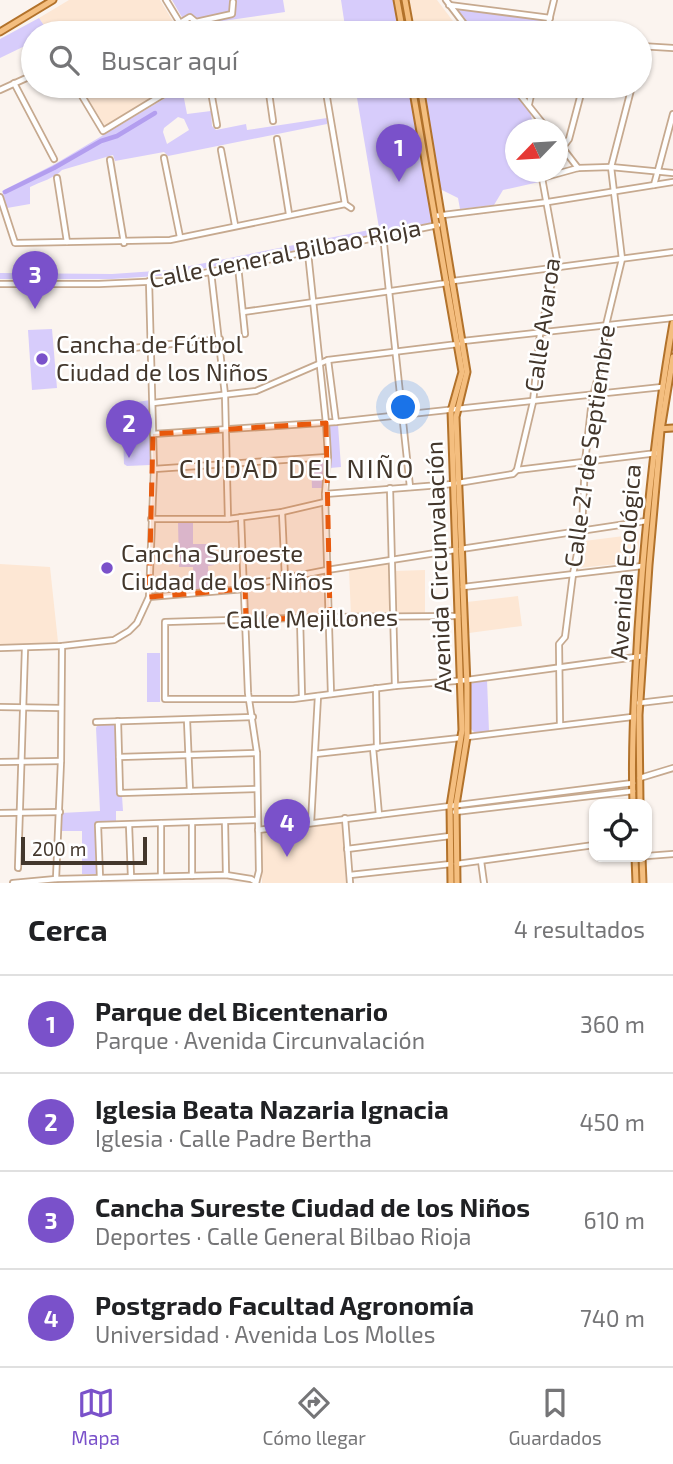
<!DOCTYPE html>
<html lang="es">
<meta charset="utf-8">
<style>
:root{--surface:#fff;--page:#f2f2f2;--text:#202124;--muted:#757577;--line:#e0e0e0;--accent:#7a51ca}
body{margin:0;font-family:"Exo 2",sans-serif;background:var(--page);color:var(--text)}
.controls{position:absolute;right:21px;bottom:21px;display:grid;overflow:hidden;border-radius:14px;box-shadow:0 2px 5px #0004}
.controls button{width:63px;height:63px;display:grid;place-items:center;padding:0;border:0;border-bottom:2px solid var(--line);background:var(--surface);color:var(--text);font:35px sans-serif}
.compass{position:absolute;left:505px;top:119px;width:63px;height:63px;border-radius:50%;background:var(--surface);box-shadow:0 2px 5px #0004;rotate:245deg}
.scale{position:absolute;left:21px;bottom:18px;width:126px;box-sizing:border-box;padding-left:7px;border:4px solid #43372c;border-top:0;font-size:19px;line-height:24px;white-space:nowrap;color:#43372c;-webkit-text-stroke:5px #fff;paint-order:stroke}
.you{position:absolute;left:404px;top:408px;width:24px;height:24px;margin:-18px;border:5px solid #fff;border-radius:50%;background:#1a73e8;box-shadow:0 0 0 10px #1a73e833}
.badge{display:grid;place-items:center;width:46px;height:46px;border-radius:50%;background:var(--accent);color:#fff;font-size:23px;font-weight:700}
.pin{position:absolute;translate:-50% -58px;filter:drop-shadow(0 2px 4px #0008)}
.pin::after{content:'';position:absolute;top:37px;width:24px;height:21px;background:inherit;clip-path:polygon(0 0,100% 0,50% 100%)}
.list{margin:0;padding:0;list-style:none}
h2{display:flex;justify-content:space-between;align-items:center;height:91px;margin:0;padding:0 28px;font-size:30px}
h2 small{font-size:23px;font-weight:400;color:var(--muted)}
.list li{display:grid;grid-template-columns:46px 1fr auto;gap:21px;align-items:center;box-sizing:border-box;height:98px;padding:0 28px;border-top:2px solid var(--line)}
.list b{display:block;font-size:26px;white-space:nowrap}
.list p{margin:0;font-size:23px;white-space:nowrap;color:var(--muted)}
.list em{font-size:23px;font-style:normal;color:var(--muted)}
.icon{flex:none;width:38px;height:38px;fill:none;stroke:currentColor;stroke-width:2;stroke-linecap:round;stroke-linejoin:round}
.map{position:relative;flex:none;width:673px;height:883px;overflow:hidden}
.search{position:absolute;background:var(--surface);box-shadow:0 2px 5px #0004;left:21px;right:21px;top:21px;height:77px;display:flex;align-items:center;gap:18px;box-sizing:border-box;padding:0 24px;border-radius:38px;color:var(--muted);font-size:26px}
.sheet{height:483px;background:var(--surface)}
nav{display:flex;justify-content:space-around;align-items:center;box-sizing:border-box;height:98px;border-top:2px solid var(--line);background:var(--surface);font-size:19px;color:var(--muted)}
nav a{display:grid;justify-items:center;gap:4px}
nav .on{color:var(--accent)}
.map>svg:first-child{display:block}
.built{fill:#fde7d4}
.green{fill:#d7ccfb;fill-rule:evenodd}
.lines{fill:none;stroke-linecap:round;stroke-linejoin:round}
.canal{stroke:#b39eef;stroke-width:4.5}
.minor-casing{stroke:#c6a98f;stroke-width:8}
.major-casing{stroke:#b2722b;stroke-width:9}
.minor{stroke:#fff;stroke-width:4.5}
.major{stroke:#f4be7f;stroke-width:5}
.marked{fill:#e8590c;fill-opacity:0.2;stroke:#e8590c;stroke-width:5;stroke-dasharray:14 9;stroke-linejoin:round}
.poi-dot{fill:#7a51ca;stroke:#fff;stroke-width:2.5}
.labels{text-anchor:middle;stroke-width:5;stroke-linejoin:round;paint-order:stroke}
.street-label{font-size:24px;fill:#43372c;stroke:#fff}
.poi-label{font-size:24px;fill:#43372c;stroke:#fff;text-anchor:start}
.neighbourhood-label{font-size:26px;letter-spacing:2px;fill:#43372c;stroke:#fff}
</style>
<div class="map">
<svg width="673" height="883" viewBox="0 0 673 883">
<rect width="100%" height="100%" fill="#fbf4ef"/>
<g class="built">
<path d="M69 0H160L180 33H49L39 18Z"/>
<path d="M409 0H437L462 33H415Z"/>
<path d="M80 86H172L105 126Z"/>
<path d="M640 534 637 562 578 568 584 541Z"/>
<path d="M386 563 389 565 392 614 351 615 349 570Z"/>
<path d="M0 564 50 567 58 642 0 645Z"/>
<path d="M425 570V613L396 615 394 571Z"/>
<path d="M518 596 522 626 469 633 467 602Z"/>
<path d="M340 822 342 824 346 883H262V833Z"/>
</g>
<g class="green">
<path d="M172 0H283L285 12 187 26Z"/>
<path d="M341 0H395L401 33H346Z"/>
<path d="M458 8 543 20 546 23 544 33H474L458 12Z"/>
<path d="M39 18 49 33H33V42L0 58V39Z"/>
<path d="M355 86H410L433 220 430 223 171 275 112 279H0V273L112 274 170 270 379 228Z"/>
<path d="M422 86H424L426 90 447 86H510L530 111 534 129 516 130V172H542L543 176 539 182 503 190 494 205 460 209 458 198 440 189Z"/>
<path d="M182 88 187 114 211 111 212 126 216 130 246 124 247 130 327 118V124L168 156 164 152 115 161 113 155 62 170C55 178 40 182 30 187V204L7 208 2 191 55 164ZM178 117 184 119 189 130 167 144 163 132 164 128Z"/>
<path d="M52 329 57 388 32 390 28 330Z"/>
<path d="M151 400 150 465 127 466 124 464 122 404Z"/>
<path d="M328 425H338L341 467 330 468 331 457Z"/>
<path d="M325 460 324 488H312L311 461Z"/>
<path d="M178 521H193V544H214V565L208 566 209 589 194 591 193 567H179Z"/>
<rect x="147" y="653" width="13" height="49"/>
<path d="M487 680 489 731 475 733 471 729 470 685 474 681Z"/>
<path d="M113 723 116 726 118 794 122 796 123 811H116V823L95 824 96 874H82V831H61V813L100 811 96 728 98 724Z"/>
</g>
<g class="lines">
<path class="canal" d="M5 192 54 168 101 141 117 136 155 113"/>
<defs>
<g id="minor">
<path d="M166 0 186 33"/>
<path d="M446 0 471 33"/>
<path d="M449 5 550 18"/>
<path d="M180 23 190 17 196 22 232 14 233 2"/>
<path d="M318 33 320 29"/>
<path d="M546 33 554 0"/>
<path d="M640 46 673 48"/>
<path d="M14 83 54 159"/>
<path d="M76 86 103 131 177 86"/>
<path d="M210 86 217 125"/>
<path d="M268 86 273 121"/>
<path d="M325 86 345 204 351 208"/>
<path d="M513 86 548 130"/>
<path d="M0 90 33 75"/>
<path d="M529 104 533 86"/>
<path d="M277 139 289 214"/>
<path d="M558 142 578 168"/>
<path d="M562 148 569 139 583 86"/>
<path d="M221 150 235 225"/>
<path d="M164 158 180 237"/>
<path d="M110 160 124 243"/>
<path d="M57 178 67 242"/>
<path d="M654 185 673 114"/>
<path d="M0 197 15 243 170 240 345 204"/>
<path d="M435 216 548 202 673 182"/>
<path d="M383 235 410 487"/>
<path d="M308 253 326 423 328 457 325 494 331 694"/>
<path d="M238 266 245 334"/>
<path d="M211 272 225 395 228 519"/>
<path d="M453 281 673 252"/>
<path d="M0 284H99L165 281 438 225"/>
<path d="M243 312 447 283"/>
<path d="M463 341 673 318"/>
<path d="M123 349 220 339"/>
<path d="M328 360 336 422"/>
<path d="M153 403 256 391 328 360 458 344"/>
<path d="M153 434 336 422 662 387"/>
<path d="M154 469 327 457"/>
<path d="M517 470 533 402 540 334 557 260 542 178 578 168 611 167 673 173"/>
<path d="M458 483 513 474 517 470 657 453"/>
<path d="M390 488 395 686"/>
<path d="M325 494 453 484"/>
<path d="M282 512 285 578"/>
<path d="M241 517 248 693 257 753 259 871 256 883"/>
<path d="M151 519H228L282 512 325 502"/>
<path d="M461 549 646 521"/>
<path d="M245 586 327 570 455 550"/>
<path d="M463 587 642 566"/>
<path d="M149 597 245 589"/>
<path d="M458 616 330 617 165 622V699H293L395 686 467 680 643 656"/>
<path d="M300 618 302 697"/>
<path d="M0 648 62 646 114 640 129 631 137 623 149 597 154 469 149 281"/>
<path d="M376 688 377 748"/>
<path d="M639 703 673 699"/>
<path d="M0 707 61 708"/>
<path d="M187 720 190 791"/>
<path d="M118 721 120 793 257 789"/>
<path d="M96 722 253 717"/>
<path d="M560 725 559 644 565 637 573 574 582 529 585 462 592 400 599 373 606 325 622 259 611 167 632 86"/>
<path d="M467 737 632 717"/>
<path d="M373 748 379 815"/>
<path d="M315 754 460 738"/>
<path d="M119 757 257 753"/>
<path d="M0 762 61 761"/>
<path d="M640 778 673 768"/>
<path d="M455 812 633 791"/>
<path d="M0 813 60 812"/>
<path d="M345 818 350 883"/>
<path d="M225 822 226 875"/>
<path d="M192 823V876"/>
<path d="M311 823 318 696"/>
<path d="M129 825 131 877"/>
<path d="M258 830 633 783"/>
<path d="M347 849 450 836"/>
<path d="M647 856 673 854"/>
<path d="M481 861 484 883"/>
<path d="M457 864 594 845"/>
<path d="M18 868 25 649"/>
<path d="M350 875 451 864"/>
<path d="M161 876V823"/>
<path d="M100 878 98 825 258 820"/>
<path d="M56 879 61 761 62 646"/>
<path d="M13 883 56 879 226 875 251 879 256 882"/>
</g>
<g id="major">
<path d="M397 0 403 33"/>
<path d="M405 0 411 33"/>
<path d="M0 32 53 0"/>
<path d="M412 86 462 372 451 411 462 730 450 806 451 883"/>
<path d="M420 86 467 372 456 417 467 685V737L456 805 457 883"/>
<path d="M658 429 673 428"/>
<path d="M633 804C631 745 635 688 638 629 645 526 655 425 673 323"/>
<path d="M640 804 639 715 649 565 661 430 673 357"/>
<path d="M635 857 636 883"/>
<path d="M642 857 643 883"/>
</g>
</defs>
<use href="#minor" class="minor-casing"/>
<use href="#major" class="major-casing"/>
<use href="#minor" class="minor"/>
<use href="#major" class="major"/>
</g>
<path class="marked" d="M326 423 330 617 246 620 245 589 149 597 153 434Z"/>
<g class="poi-dot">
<circle cx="42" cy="359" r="7"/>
<circle cx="107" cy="568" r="7"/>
</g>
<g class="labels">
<g class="street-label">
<text transform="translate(285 254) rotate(-11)" y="8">Calle General Bilbao Rioja</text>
<text transform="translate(543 325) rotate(-82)" y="8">Calle Avaroa</text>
<text transform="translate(590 446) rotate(-82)" y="8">Calle 21 de Septiembre</text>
<text transform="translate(626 562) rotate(-86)" y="8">Avenida Ecológica</text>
<text transform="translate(439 567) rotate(-92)" y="8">Avenida Circunvalación</text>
<text transform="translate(312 619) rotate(-1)" y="8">Calle Mejillones</text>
</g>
<g class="poi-label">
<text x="56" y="353">Cancha de Fútbol<tspan x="56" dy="28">Ciudad de los Niños</tspan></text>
<text x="121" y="562">Cancha Suroeste<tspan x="121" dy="28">Ciudad de los Niños</tspan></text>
</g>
<g class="neighbourhood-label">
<text x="297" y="478">CIUDAD DEL NIÑO</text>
</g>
</g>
</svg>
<div class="controls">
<button><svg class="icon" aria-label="locate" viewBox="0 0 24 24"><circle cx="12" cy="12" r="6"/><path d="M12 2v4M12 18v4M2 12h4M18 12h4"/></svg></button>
</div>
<svg class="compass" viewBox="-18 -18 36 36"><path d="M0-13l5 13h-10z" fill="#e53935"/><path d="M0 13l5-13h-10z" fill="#757577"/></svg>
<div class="scale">200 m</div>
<div class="you"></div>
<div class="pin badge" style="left:399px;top:182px">1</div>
<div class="pin badge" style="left:129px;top:458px">2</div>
<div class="pin badge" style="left:35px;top:309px">3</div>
<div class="pin badge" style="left:287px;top:857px">4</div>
<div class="search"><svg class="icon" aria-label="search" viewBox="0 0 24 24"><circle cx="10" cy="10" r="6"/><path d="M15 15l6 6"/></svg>Buscar aquí</div>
</div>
<section class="sheet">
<h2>Cerca<small>4 resultados</small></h2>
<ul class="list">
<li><span class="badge">1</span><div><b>Parque del Bicentenario</b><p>Parque · Avenida Circunvalación</p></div><em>360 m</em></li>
<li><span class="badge">2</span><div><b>Iglesia Beata Nazaria Ignacia</b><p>Iglesia · Calle Padre Bertha</p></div><em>450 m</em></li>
<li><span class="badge">3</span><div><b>Cancha Sureste Ciudad de los Niños</b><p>Deportes · Calle General Bilbao Rioja</p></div><em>610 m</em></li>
<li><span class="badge">4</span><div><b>Postgrado Facultad Agronomía</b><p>Universidad · Avenida Los Molles</p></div><em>740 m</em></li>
</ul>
</section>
<nav>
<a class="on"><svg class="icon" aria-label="map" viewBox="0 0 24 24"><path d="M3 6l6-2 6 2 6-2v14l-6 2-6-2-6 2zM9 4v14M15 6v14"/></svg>Mapa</a>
<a><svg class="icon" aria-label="directions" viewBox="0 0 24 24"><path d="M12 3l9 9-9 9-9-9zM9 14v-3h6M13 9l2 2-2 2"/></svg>Cómo llegar</a>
<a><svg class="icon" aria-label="saved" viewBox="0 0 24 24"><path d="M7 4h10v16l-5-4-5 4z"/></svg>Guardados</a>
</nav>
